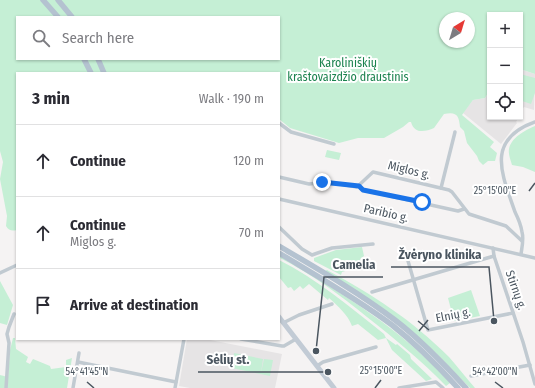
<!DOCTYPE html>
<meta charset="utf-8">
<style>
:root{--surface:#fff;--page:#f2f2f3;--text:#2b2b33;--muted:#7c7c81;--line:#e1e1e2}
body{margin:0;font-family:"Fira Sans Condensed",sans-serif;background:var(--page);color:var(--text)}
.controls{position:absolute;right:12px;top:12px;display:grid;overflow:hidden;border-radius:0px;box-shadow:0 1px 3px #0004}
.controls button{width:36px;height:36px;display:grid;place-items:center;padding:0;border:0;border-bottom:1px solid var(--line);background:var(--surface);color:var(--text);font:20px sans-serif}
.compass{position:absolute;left:439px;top:12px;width:36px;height:36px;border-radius:50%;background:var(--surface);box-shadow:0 1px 3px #0004;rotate:38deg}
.stop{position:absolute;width:12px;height:12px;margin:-9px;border:3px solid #1a73e8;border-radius:50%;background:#fff}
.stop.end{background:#1a73e8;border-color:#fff;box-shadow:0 1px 4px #0008}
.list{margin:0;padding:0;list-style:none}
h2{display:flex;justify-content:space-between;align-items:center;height:52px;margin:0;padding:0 16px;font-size:17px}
h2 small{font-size:13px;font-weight:400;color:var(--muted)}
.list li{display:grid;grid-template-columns:26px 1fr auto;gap:12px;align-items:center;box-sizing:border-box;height:72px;padding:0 16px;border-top:1px solid var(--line)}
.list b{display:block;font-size:15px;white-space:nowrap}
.list p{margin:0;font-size:13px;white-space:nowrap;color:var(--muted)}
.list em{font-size:13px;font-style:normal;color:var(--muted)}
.icon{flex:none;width:22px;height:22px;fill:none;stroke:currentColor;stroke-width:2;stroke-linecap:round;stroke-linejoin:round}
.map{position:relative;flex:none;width:535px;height:388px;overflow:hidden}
.search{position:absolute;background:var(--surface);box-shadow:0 1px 3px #0004;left:16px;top:16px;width:264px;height:44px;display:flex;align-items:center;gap:10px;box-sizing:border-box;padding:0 14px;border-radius:0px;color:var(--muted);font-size:15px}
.panel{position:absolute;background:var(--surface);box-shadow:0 1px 3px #0004;left:16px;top:72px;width:264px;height:268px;border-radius:0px}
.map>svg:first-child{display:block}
.education{fill:#e6e4e5}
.green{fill:#c5efd5;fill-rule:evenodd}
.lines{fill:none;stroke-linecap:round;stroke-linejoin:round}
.street{stroke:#c1cad1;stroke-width:3.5}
.secondary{stroke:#c2cbd5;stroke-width:5}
.primary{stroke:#b4c2d0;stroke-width:5.5}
.route{stroke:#1a73e8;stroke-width:5}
.ticks{fill:none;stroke:#4b5660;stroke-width:1.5}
.labels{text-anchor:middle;stroke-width:4;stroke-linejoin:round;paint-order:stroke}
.park-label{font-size:12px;fill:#1b824e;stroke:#fff}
.street-label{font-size:12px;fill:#4b5660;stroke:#fff}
.ticks-label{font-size:10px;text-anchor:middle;fill:#4b5660;stroke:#fff;stroke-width:4;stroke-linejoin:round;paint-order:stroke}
.leader{fill:none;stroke:#4b5660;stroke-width:1.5}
.callout-dot{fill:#4b5660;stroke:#fff;stroke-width:1.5}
.callout-label{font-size:13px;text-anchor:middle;font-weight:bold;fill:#4b5660;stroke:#fff;stroke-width:4;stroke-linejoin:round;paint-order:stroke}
</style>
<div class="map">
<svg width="535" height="388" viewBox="0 0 535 388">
<rect width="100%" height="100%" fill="#f5f3f3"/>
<g class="education">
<path d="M520 69 535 74 534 110 524 107 520 112Z"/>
<path d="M490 90V117H519L516 122 517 123 501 144 463 113 473 100 485 98Z"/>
<path d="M187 339H205L282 354 275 388H190L179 386Z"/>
</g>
<g class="green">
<path d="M0 0H535V74L520 69V15H490V90L485 98 473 100 462 115 494 142 490 147 497 153 495 161H488L483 165 479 161 477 156 467 143 464 131 460 127C459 116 457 111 444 114L434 128C425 132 414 134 411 122H409L403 127 384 138H358L339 143 290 128 279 119V73H17V230C12 231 9 231 6 226L7 216 0 179 3 162 0 151ZM17 17H279V59H17ZM445 18H469V42H445Z"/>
<path d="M520 74 535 78V93L531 104 522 101 520 103Z"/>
<path d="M535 126V172L523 167 512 165C511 161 508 154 509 149 511 138 525 130 535 126Z"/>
<path d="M327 150 341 153 339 160 325 157Z"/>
<path d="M362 247 364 256 360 259 362 266 342 272 341 275 314 261V258L336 250Z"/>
<path d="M280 256C341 293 402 329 450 383L446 386C422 361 395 339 367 317 340 295 312 274 280 258Z"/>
<path d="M279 260C317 279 350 307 384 334L386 338 396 345 397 344 410 355 411 359 432 379 426 381 392 350 386 338 378 340 358 324 352 326C348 315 338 306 329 298L328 300 309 284 303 289 300 286 294 291 291 287 288 288 279 277Z"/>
<path d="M327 270C373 295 411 319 449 357 458 367 466 378 475 388H470L436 353 325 271Z"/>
<path d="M0 281 13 305 7 325 0 323Z"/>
<path d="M471 290 480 316 454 321 448 298Z"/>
<path d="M13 338H15L16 349 28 357 26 362 30 364 33 359 50 366 51 369 66 367V360L72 358 67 388H0V375L8 377 10 350Z"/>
<path d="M234 353 263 359 261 373 264 359 273 360 270 376 232 368Z"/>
</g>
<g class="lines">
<g class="street">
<path d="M279 123 291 132 334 144"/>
<path d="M279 177 309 184 328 182 357 187 373 172 449 190 452 192 469 214 506 226 522 241"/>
<path d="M359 186 363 190 458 211 464 209"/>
<path d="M441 188 455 132"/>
<path d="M279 199 535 258"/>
<path d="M279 227 302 249 312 255 332 248 373 244"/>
<path d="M493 248 494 256 523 342 535 384"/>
<path d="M406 254 428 330 513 313"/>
<path d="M521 254C522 247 524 239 522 232 521 225 518 218 515 212 502 174 485 140 535 122"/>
<path d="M0 273 17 265"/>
<path d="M372 292 494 256"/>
<path d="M283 323 299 315 332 304"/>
<path d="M241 339 282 346H284L296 339"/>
<path d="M78 362 176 382"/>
<path d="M317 366 323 362 376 347"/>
<path d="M471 376 530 365"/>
<path d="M6 388 9 343 7 334 9 327 14 314"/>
<path d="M73 388 79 353"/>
<path d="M175 388 184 339"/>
<path d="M399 388 436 382 443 388"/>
</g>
<path class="secondary" d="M279 317 334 388"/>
<g class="primary">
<path d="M43 0 58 17"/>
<path d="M58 0 72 17"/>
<path d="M84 59 91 73"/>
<path d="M98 59 104 73"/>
<path d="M279 246C318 269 358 292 395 320 421 340 444 364 466 388"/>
<path d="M279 253C317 276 356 298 392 325 416 344 438 366 458 388"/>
</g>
</g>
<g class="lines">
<path class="route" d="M322 182 359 186 363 190 422 202"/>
</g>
<path class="ticks" d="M529 191 535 183M418 321 429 330M419 331 428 320M87 382 94 388M495 382 503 388M375 388 381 380"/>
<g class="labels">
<g class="park-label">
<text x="348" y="67">Karoliniškių<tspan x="348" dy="14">kraštovaizdžio draustinis</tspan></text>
</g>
<g class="street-label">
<text transform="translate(409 170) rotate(14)" y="4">Miglos g.</text>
<text transform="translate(386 213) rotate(13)" y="4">Paribio g.</text>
<text transform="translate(516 290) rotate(71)" y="4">Stirnų g.</text>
<text transform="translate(453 315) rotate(-11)" y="4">Elnių g.</text>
</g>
</g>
<g class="ticks-label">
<text x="495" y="194">25°15'00"E</text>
<text x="381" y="374">25°15'00"E</text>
<text x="87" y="375">54°41'45"N</text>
<text x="495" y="375">54°42'00"N</text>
</g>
<path class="leader" d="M494 321L489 267H391M316 351L324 277H383M328 372L257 372H198"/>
<g class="callout-dot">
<circle cx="494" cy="321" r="4"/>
<circle cx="316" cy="351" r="4"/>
<circle cx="328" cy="372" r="4"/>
</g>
<g class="callout-label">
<text x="440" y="259">Žvėryno klinika</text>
<text x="354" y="269">Camelia</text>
<text x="228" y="364">Sėlių st.</text>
</g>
</svg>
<div class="controls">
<button>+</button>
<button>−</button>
<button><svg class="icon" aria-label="locate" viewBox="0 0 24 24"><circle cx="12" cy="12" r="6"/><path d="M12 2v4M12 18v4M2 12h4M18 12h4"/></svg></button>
</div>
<svg class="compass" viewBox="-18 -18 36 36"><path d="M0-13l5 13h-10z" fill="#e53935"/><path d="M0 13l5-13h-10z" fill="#7c7c81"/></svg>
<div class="stop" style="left:422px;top:202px"></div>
<div class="stop end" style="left:322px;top:182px"></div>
<div class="search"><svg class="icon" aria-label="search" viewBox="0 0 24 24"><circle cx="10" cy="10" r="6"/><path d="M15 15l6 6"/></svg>Search here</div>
<section class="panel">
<h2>3 min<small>Walk · 190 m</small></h2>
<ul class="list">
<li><svg class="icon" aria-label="ahead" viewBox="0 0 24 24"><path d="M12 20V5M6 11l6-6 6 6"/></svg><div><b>Continue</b></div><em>120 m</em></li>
<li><svg class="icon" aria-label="ahead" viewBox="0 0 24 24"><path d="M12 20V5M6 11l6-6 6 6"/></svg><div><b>Continue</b><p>Miglos g.</p></div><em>70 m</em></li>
<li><svg class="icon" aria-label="arrive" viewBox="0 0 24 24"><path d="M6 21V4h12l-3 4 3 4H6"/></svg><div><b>Arrive at destination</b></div></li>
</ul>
</section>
</div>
